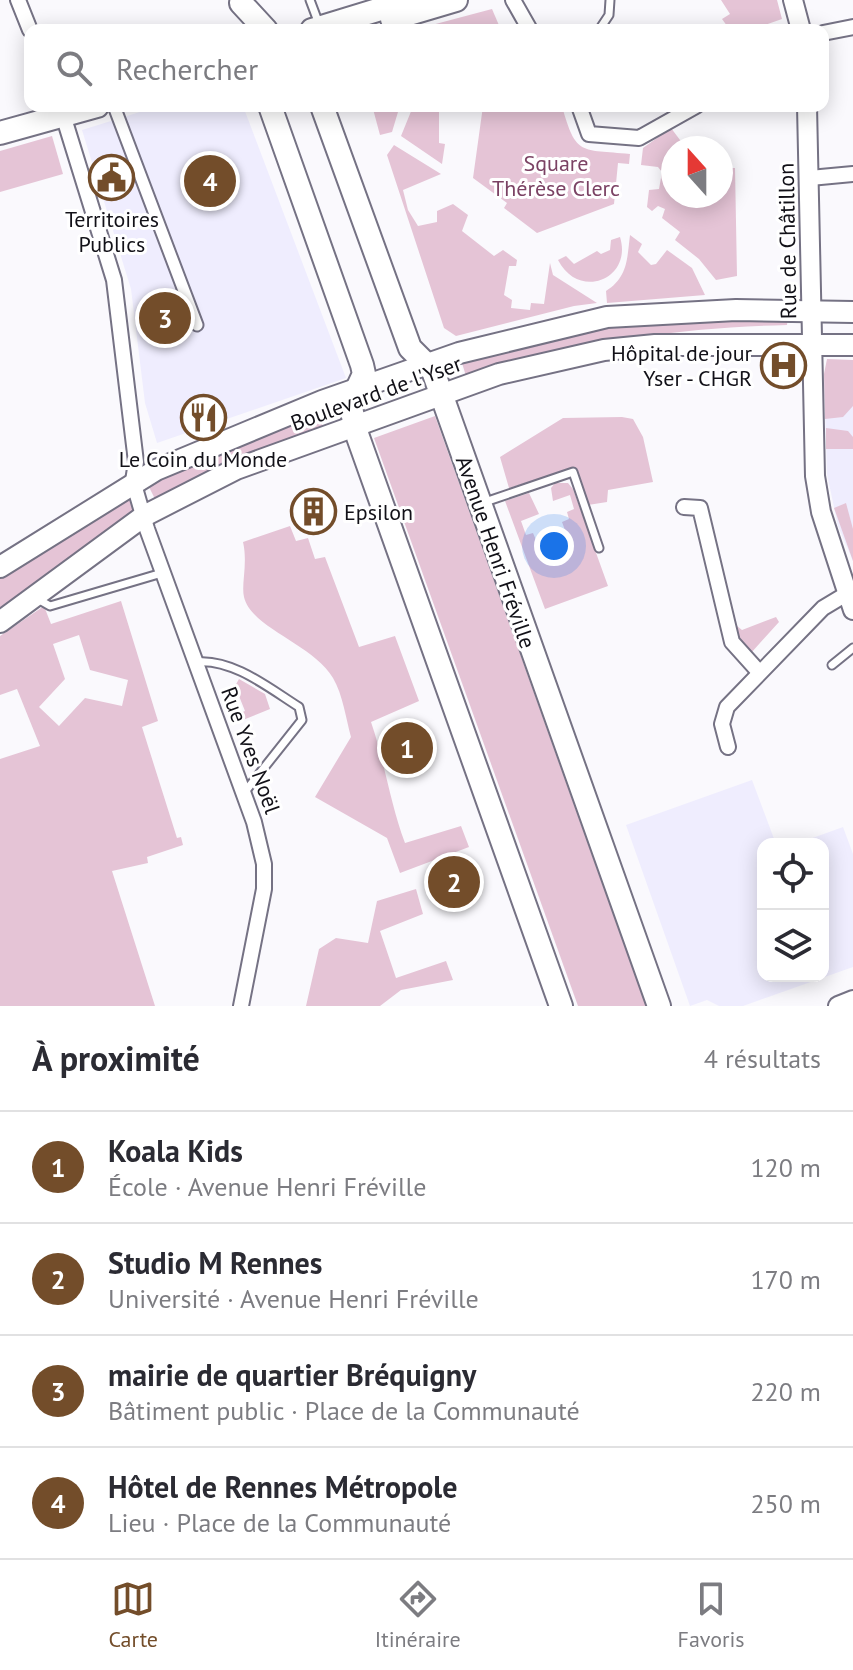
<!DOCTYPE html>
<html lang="fr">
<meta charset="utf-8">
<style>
:root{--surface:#fff;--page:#f2f2f3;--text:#2b2b33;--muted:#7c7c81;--line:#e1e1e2;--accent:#734d2a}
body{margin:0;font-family:"PT Sans",sans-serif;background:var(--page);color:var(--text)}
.controls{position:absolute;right:24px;bottom:24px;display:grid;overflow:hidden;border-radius:16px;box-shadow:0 4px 20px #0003}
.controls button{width:72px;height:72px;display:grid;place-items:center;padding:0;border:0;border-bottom:2px solid var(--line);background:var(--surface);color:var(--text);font:40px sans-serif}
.compass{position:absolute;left:661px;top:136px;width:72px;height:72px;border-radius:50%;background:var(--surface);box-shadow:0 4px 20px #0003;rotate:339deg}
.you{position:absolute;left:554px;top:546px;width:28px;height:28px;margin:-20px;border:6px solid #fff;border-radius:50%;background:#1a73e8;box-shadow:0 0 0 12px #1a73e833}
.badge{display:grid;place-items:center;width:52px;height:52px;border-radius:50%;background:var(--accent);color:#fff;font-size:26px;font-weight:700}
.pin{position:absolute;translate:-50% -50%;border:4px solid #fff;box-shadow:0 2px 8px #0006}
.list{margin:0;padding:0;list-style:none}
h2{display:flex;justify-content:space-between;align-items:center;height:104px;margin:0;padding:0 32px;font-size:34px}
h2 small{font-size:26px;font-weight:400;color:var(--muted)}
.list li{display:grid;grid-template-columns:52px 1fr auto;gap:24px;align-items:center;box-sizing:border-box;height:112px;padding:0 32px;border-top:2px solid var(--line)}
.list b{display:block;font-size:30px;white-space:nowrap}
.list p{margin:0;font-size:26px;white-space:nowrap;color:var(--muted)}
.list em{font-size:26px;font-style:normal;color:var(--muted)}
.icon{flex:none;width:44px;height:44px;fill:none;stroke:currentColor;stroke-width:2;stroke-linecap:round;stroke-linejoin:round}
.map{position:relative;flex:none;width:853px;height:1006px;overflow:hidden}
.search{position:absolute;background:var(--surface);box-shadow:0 4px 20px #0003;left:24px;right:24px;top:24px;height:88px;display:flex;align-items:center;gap:20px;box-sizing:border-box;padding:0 28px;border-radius:16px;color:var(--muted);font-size:30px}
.sheet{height:552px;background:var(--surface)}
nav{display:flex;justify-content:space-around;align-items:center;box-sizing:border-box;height:112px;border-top:2px solid var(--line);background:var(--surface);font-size:22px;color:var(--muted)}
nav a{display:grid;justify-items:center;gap:4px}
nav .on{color:var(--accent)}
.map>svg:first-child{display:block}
.built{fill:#efedfe}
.green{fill:#e5c4d6;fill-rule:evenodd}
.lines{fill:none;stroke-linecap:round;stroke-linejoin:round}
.service-casing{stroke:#757284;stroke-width:11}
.pedestrian-casing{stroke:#757284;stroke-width:15}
.minor-casing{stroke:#757284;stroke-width:18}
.tertiary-casing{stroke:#757284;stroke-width:22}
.secondary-casing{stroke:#757284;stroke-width:24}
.primary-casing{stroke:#757284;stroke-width:26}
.service{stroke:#fff;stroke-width:7}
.pedestrian{stroke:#fff;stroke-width:11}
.minor{stroke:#fff;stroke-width:14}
.tertiary{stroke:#fff;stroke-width:18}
.secondary{stroke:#fff;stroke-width:20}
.primary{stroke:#fff;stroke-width:22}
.labels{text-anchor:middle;stroke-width:6;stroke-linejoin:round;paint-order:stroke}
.park-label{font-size:22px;fill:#7b4264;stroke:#fff}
.poi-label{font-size:22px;fill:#121118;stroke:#fff}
.street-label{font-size:22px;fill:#121118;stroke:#fff}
</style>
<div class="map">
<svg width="853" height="1006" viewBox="0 0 853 1006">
<rect width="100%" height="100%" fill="#faf9fd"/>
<g class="built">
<path d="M159 106H243L346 378 157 443 145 403 131 289 82 130Z"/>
<path d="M824 374H853V561L838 526 827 474Z"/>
<path d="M752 780 776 844H763V976H823V844H796L843 827 853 854V967L743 1006H719L707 1000 690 1006 626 825Z"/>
</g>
<g class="green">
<path d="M721 0H777L782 19 751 30H730L722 19 730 14Z"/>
<path d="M492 9 501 30H413Z"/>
<path d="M420 106H450V109L439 112V143L445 144 442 164 401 136 412 109Z"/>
<path d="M483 106H562C576 157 581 149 630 154L629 164 618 163 614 204 537 233 504 208 507 203 473 178Z"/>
<path d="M373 109 398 112 392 132 380 135Z"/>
<path d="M671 128 686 148H673V196H721V168H735L737 276 716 280 699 259 675 240 680 232 662 218 665 209 658 206 652 211 647 207 649 190 659 189 662 172 658 167 641 165 643 148Z"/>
<path d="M52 136 63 174 0 192V151Z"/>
<path d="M394 145 441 174 403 190 408 210 418 226 437 222V211L453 204 468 215 462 231 494 256 503 250 517 260 516 266H509L504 295 512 300 511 308 530 310 531 303 544 304 550 263 553 275 597 303 574 306 456 336 444 328 387 155Z"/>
<path d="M630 235 642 244 638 252 651 265 656 264 667 250 692 268 705 295 607 303 606 291C628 277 627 259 630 235Z"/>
<path d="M620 237C633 279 579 301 558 260L566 256 574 264 597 251 601 254 610 250 611 240Z"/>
<path d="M788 316 787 325C674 328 574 343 466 376L461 360 591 328Z"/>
<path d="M827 359 853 360V406L843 417 825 419 824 374Z"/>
<path d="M316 408 325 432 157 503 147 483Z"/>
<path d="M435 416 646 1006H578L374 438Z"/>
<path d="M622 417 633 419 643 437 653 482 608 490 607 502 588 505 575 473 561 472 509 488 500 457 563 418Z"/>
<path d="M826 428 848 431 853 437V449H826Z"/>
<path d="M555 483H568L573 489 608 586 545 609 505 501 529 493 539 514 521 521 526 535 533 533 536 540 543 537 546 544 553 542 556 548 570 544 562 522 569 519 567 512 574 509 570 495 553 501 551 488Z"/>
<path d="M128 497 137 515 0 615V579Z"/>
<path d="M846 503 853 529V561L834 508Z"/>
<path d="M290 526 296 541 308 538 315 559 325 557 359 647 395 636 419 701 371 722C385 763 390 803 405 843L461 826 469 847 400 873 387 838 315 797 351 737C346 719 343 695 333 678 313 644 251 628 244 597 241 584 248 564 243 542Z"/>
<path d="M121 601 158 721 142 727 177 838 181 837 183 845 147 857 148 863 112 871 155 1006H0V759L40 746 17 689 0 695V636L44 606 51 624ZM79 635 90 670 128 680 122 706 85 698 59 726 39 707 65 679 53 644Z"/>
<path d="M776 617 779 622 751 653 736 634 737 626 742 630Z"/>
<path d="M239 679 265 694 270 709 238 722 235 715 245 711 235 686Z"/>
<path d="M416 889 423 914 380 931 396 978 446 961 453 980 401 990 380 1006H306L319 949 336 938 368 943 377 901Z"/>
</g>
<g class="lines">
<defs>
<g id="service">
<path d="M310 0 319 24"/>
<path d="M599 30 609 15 610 0"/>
<path d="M485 502 573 472 599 548"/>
<path d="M36 598 50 606 162 573"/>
<path d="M196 662C232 658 269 688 299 707L302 720 244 793"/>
<path d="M832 665 853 648"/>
</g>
<path id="pedestrian" d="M114 106 197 325"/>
<g id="minor">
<path d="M18 0 30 30"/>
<path d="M513 0 530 30"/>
<path d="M823 33 853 27"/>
<path d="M579 106 589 134 639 138 696 106"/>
<path d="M63 115 114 280 136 462 133 481 147 529 254 822 264 864V889L241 1006"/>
<path d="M810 178 853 174"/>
<path d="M684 507 700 508 732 642 759 672"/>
<path d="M728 747 722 724 727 707 823 608 848 593"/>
</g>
<g id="tertiary">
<path d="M793 0 801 30"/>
<path d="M807 106 815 476 821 512 853 610"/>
<path d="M838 1006 853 1000"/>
</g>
<g id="secondary">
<path d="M0 567 156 470 322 401 459 353 607 317 736 310 853 312"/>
<path d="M0 622 144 516 236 469 499 374 604 350 655 345H853"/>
</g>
<g id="primary">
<path d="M241 3 266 30"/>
<path d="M392 19 456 0"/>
<path d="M312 30 410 0"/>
<path d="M270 106 362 365 364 374 350 404 358 437 561 1006"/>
<path d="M322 106 410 348 433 371 659 1006"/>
<path d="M0 133 97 106"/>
</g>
</defs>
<use href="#service" class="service-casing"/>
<use href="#pedestrian" class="pedestrian-casing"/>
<use href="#minor" class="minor-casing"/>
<use href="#tertiary" class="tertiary-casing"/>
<use href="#secondary" class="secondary-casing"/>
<use href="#primary" class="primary-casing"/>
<use href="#service" class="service"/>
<use href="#pedestrian" class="pedestrian"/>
<use href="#minor" class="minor"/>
<use href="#tertiary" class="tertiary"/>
<use href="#secondary" class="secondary"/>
<use href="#primary" class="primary"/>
</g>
<defs>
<symbol id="civic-ring" viewBox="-11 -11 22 22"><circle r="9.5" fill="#fff" stroke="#734d2a" stroke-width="1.5"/><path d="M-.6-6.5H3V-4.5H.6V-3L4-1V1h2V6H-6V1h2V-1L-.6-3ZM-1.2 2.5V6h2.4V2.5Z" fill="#734d2a"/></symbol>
<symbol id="hospital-ring" viewBox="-11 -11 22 22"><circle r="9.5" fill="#fff" stroke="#734d2a" stroke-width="1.5"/><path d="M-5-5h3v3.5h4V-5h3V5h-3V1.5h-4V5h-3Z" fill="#734d2a"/></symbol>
<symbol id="restaurant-ring" viewBox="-11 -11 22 22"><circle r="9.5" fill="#fff" stroke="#734d2a" stroke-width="1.5"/><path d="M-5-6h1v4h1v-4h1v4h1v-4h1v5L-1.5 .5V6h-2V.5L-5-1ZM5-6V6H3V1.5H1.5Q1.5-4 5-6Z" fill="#734d2a"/></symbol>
<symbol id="building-ring" viewBox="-11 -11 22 22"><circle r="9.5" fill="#fff" stroke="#734d2a" stroke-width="1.5"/><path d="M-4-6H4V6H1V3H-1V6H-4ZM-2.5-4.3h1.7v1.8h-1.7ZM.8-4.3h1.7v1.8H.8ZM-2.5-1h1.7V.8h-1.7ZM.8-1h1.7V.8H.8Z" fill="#734d2a"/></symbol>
</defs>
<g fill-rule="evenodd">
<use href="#civic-ring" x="86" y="152" width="51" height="51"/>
<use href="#hospital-ring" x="758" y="340" width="51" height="51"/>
<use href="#restaurant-ring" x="178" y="392" width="51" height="51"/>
<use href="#building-ring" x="288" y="486" width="51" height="51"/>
</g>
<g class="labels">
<g class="park-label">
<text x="556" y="171">Square<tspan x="556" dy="25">Thérèse Clerc</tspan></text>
</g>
<g class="poi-label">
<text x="112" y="227">Territoires<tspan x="112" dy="25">Publics</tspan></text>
<text x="752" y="361" text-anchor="end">Hôpital de jour<tspan x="752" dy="25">Yser - CHGR</tspan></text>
<text x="203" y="467">Le Coin du Monde</text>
<text x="344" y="520" text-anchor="start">Epsilon</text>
</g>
<g class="street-label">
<text transform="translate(787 241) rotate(-91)" y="8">Rue de Châtillon</text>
<text transform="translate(376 393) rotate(-20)" y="8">Boulevard de l'Yser</text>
<text transform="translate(496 552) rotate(71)" y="8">Avenue Henri Fréville</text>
<text transform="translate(251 750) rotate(70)" y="8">Rue Yves Noël</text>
</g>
</g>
</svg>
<div class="controls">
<button><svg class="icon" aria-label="locate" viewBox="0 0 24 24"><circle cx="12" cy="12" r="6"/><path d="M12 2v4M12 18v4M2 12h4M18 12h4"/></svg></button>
<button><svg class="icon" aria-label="layers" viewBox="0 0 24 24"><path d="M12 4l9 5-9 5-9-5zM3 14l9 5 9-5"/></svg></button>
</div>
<svg class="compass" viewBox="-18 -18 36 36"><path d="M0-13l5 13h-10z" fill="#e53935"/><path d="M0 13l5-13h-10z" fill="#7c7c81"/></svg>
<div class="you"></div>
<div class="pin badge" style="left:407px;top:748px">1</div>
<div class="pin badge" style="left:454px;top:882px">2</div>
<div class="pin badge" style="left:165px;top:318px">3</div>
<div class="pin badge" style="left:210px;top:181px">4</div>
<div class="search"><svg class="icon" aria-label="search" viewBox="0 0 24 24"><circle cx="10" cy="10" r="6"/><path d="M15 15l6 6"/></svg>Rechercher</div>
</div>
<section class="sheet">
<h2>À proximité<small>4 résultats</small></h2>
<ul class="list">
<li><span class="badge">1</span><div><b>Koala Kids</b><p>École · Avenue Henri Fréville</p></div><em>120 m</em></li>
<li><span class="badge">2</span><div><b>Studio M Rennes</b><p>Université · Avenue Henri Fréville</p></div><em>170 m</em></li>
<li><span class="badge">3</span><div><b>mairie de quartier Bréquigny</b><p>Bâtiment public · Place de la Communauté</p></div><em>220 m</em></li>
<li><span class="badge">4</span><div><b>Hôtel de Rennes Métropole</b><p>Lieu · Place de la Communauté</p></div><em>250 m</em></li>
</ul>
</section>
<nav>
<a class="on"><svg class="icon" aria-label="map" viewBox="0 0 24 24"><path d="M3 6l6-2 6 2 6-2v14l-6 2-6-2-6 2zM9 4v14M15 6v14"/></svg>Carte</a>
<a><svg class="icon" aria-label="directions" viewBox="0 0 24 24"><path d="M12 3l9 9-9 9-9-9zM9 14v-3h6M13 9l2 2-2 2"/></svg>Itinéraire</a>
<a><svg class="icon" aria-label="saved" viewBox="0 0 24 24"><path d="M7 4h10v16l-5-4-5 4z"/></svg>Favoris</a>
</nav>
